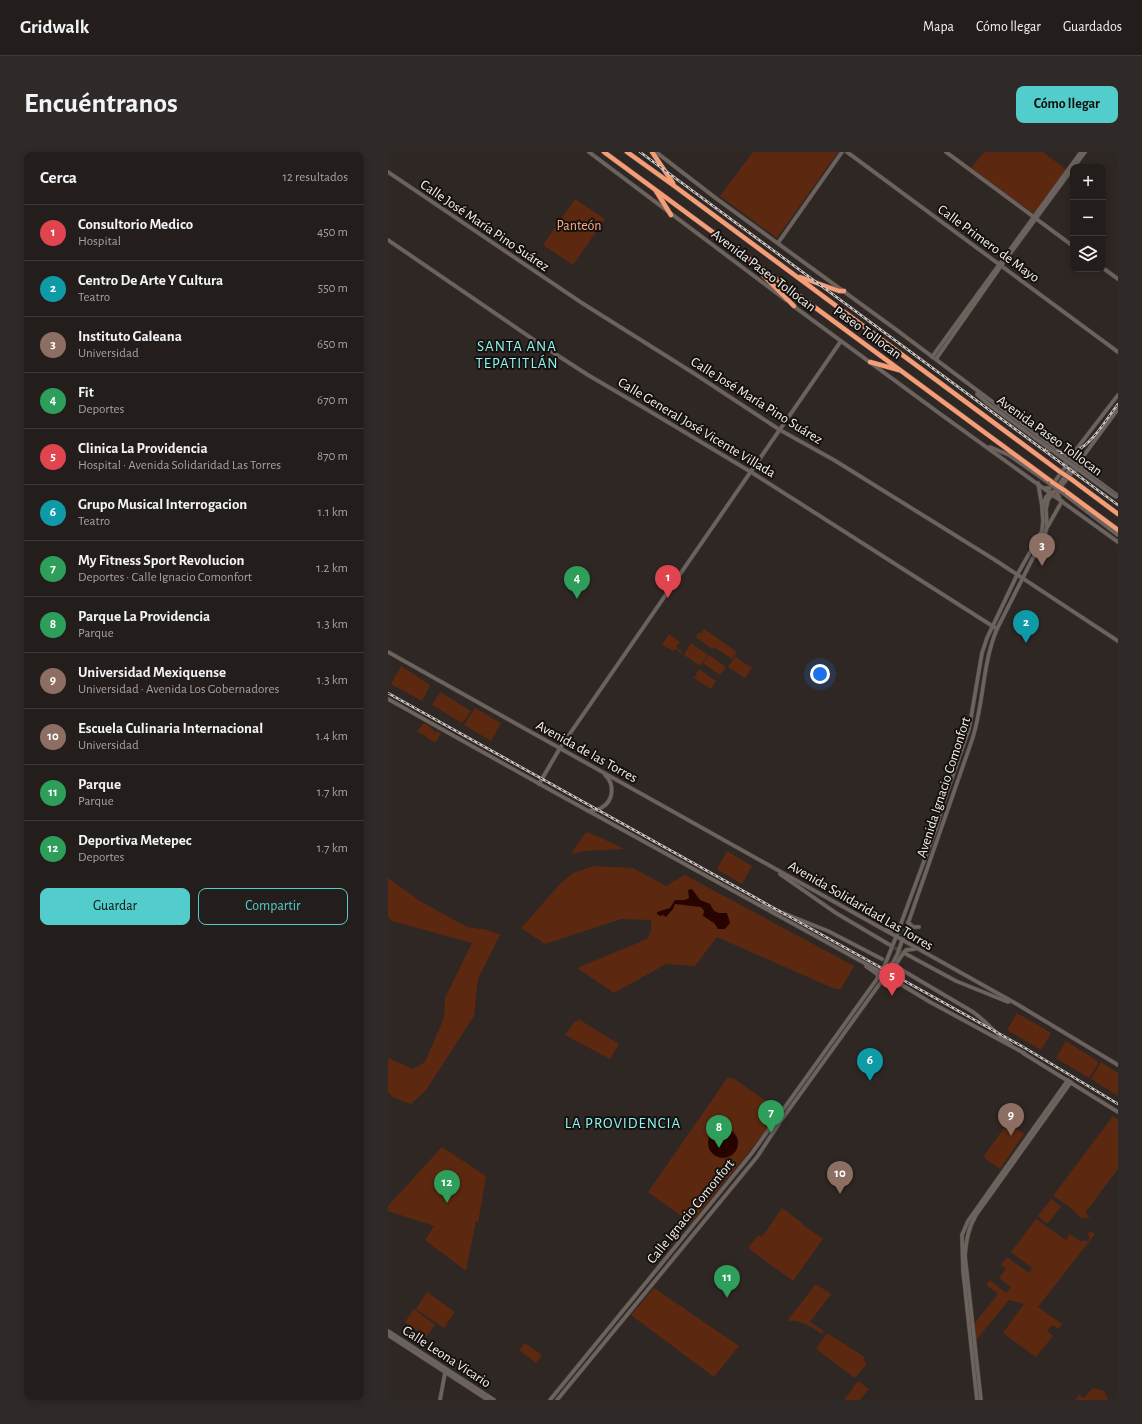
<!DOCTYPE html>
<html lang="es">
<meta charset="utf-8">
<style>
:root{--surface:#231d1b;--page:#2f2a28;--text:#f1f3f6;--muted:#a3a2a3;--line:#403b3a;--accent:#53cdcb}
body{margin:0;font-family:"Alegreya Sans",sans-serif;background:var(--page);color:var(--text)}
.controls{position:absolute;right:12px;top:12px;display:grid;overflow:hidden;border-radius:8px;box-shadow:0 2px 10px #0003}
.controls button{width:36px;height:36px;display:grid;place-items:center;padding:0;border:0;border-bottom:1px solid var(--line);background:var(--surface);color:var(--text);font:20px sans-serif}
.you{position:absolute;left:432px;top:522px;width:14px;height:14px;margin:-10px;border:3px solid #fff;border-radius:50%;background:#1a73e8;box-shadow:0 0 0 6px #1a73e833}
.badge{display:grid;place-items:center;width:26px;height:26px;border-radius:50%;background:var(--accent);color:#fff;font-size:13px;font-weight:700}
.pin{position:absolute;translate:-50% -33px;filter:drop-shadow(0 1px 2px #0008)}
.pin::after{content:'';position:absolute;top:21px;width:14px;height:12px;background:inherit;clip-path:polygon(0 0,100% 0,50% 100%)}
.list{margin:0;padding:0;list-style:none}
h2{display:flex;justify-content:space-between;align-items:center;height:52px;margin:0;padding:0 16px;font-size:17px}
h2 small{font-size:13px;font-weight:400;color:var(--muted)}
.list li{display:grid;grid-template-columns:26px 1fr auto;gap:12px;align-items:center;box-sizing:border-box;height:56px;padding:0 16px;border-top:1px solid var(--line)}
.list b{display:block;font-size:15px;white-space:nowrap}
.list p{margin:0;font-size:13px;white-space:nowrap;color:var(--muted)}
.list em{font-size:13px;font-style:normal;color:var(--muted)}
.actions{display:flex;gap:8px;padding:12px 16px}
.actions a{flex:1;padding:9px 0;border:1px solid var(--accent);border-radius:8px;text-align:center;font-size:14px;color:var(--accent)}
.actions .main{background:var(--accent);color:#111}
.icon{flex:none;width:22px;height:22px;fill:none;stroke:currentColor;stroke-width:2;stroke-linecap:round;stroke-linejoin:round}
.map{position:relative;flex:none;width:730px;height:1248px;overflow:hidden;border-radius:8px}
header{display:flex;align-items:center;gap:24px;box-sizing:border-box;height:56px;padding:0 20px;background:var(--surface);border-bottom:1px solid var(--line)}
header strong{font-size:19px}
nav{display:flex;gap:22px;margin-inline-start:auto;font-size:14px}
.intro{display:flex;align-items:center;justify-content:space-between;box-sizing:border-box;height:96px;padding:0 24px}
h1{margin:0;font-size:28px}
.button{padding:10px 18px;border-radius:8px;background:var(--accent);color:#111;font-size:14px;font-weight:700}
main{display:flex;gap:24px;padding:0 24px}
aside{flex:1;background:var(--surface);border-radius:8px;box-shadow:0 2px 10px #0003}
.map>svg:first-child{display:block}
.green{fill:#5d2810}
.water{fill:#280400}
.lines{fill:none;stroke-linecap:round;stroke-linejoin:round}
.secondary-tunnel{stroke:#4d4542;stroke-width:3.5;stroke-dasharray:3.5 2;stroke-linecap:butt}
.secondary-casing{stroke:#4d4643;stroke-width:4.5}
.highway-casing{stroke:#4d4643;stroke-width:5.5}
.secondary{stroke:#6c625e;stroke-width:3.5}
.highway{stroke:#f69d78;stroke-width:4.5}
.rail-casing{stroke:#cac4c2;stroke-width:2.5}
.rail{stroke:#14110f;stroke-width:1;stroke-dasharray:3;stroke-linecap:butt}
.secondary-bridge-casing{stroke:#4d4643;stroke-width:4.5;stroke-linecap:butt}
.highway-bridge-casing{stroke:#4d4643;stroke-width:5.5;stroke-linecap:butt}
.secondary-bridge{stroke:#6c625e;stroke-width:3.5}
.highway-bridge{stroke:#f69d78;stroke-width:4.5}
.labels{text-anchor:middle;stroke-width:4;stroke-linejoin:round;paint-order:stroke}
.street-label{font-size:14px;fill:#f6f0ee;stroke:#14110f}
.park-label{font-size:14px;fill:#fea884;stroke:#14110f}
.neighbourhood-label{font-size:15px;letter-spacing:1px;fill:#8cf7f4;stroke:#14110f}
</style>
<header>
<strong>Gridwalk</strong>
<nav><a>Mapa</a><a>Cómo llegar</a><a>Guardados</a></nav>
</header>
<div class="intro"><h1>Encuéntranos</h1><a class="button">Cómo llegar</a></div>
<main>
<aside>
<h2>Cerca<small>12 resultados</small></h2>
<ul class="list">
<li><span class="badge" style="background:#e0444e">1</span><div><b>Consultorio Medico</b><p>Hospital</p></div><em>450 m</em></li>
<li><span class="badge" style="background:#0f9aa8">2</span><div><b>Centro De Arte Y Cultura</b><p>Teatro</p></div><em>550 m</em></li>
<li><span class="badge" style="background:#8d6e63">3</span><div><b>Instituto Galeana</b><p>Universidad</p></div><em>650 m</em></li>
<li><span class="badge" style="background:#2e9e5b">4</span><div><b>Fit</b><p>Deportes</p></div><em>670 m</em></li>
<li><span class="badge" style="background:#e0444e">5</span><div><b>Clinica La Providencia</b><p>Hospital · Avenida Solidaridad Las Torres</p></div><em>870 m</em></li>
<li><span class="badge" style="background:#0f9aa8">6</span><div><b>Grupo Musical Interrogacion</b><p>Teatro</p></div><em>1.1 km</em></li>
<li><span class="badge" style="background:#2e9e5b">7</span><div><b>My Fitness Sport Revolucion</b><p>Deportes · Calle Ignacio Comonfort</p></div><em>1.2 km</em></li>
<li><span class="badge" style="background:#2e9e5b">8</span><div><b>Parque La Providencia</b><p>Parque</p></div><em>1.3 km</em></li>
<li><span class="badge" style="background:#8d6e63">9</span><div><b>Universidad Mexiquense</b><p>Universidad · Avenida Los Gobernadores</p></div><em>1.3 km</em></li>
<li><span class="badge" style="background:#8d6e63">10</span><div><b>Escuela Culinaria Internacional</b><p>Universidad</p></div><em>1.4 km</em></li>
<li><span class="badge" style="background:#2e9e5b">11</span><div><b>Parque</b><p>Parque</p></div><em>1.7 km</em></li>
<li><span class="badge" style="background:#2e9e5b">12</span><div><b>Deportiva Metepec</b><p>Deportes</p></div><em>1.7 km</em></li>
</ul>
<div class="actions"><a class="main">Guardar</a><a>Compartir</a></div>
</aside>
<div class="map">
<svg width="730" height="1248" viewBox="0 0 730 1248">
<rect width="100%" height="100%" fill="#2f2724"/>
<g class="green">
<path d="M365 0H450L389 86 332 44Z"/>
<path d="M596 0H655L679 18 646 62 583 16Z"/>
<path d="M187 47 217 67 185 113 155 93Z"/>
<path d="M316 477 349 500 344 507 326 495 324 497 308 485 310 481H313Z"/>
<path d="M281 482 292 490 288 495 294 499 293 501 288 497 285 499 274 493Z"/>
<path d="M303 491 320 503 312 514 296 503Z"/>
<path d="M321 503 338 515 332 523 315 511Z"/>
<path d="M347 505 364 516 357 526 340 515Z"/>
<path d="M13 514 42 533 34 549 3 532Z"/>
<path d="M311 517 328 529 323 537 306 526Z"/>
<path d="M52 540 83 559 74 571 44 553Z"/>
<path d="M87 556 113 571 103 589 76 573Z"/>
<path d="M36 571 43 575 42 576 47 580 45 583 49 579 53 582 47 591 29 579Z"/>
<path d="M199 680 209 684 236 697 196 699 183 702 195 684Z"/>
<path d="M339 699 364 714 354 732 329 717Z"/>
<path d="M206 714 245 716 278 734 297 723 466 814 453 837H447L329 785 307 814 278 812 226 841 189 816 259 787 263 779V768L233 767 157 792 133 776 172 732 185 721Z"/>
<path d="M0 726 32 749 79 775 100 778 112 783 90 827 86 864 38 938 23 952 6 946 0 940V906L25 917 37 910 56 866 57 846 84 791 4 769 0 765Z"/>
<path d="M629 861 663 881 653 898 619 878Z"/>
<path d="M192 868 231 892 222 907 177 883 186 870Z"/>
<path d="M678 889 711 910 701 926 668 906Z"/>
<path d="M713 910 730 921V944L703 927Z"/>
<path d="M340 925 344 927 345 926 392 959 374 984 303 1071 260 1040Z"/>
<path d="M725 964 730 967V1017L697 1061 702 1065C693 1068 689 1063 684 1057 679 1052 671 1048 665 1044Z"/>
<path d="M620 971 636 982 612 1017 595 1005Z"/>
<path d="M54 995 98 1024 90 1071 88 1069 78 1119 37 1088 46 1074 0 1059V1054Z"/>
<path d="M663 1047 673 1055 659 1072 650 1064Z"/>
<path d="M394 1056 414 1071 415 1073 435 1087 405 1129 360 1096 370 1083 374 1085Z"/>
<path d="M648 1067 678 1088 682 1082 693 1090 696 1088 700 1090 702 1085 699 1083 702 1079 707 1082 650 1155 674 1172 670 1177 664 1173 659 1179 665 1184 648 1205 615 1181 636 1152 621 1148 588 1188 586 1172 610 1142 598 1133 602 1128 618 1141 623 1135 611 1126 618 1117 613 1113 619 1105 641 1121 644 1116 623 1100Z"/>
<path d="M428 1132 443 1142 422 1170 436 1179 434 1182C423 1175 413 1167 399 1169Z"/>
<path d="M266 1136 351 1194 326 1225 243 1163Z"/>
<path d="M39 1140 67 1160 56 1176 28 1157Z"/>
<path d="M26 1157 47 1173 38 1185 17 1170Z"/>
<path d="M439 1181 477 1205 475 1208 479 1211 467 1226 428 1197Z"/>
<path d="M137 1191 154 1203 148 1211 131 1198Z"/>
<path d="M470 1229 481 1237 472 1248H456Z"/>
<path d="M705 1236 716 1239 720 1248H687L691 1243 696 1246Z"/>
</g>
<g class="water">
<path d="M304 737 312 748 322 752 326 759 331 761H339L342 771 337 777H330L326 771 315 764 316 759 313 755 287 752 285 757 278 765 275 763 272 764 269 762V760L282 756 287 748C292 748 297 749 301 746L300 738Z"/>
<circle cx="335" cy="991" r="15"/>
</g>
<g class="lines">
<g class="secondary-tunnel">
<path d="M502 793 517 802"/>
<path d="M496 808 509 815"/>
</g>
<defs>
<g id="secondary">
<path d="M201 0 398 148"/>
<path d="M268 0 329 47 510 179 730 344"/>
<path d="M459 0 730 200"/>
<path d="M558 0 685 94"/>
<path d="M686 15 697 0"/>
<path d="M0 20 194 151 307 222 392 278 446 308 607 408 730 489"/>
<path d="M0 88 152 192 200 223 258 257 363 320 609 477"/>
<path d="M390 91 454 0"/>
<path d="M715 116 730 127"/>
<path d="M404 153 551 261 730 390"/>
<path d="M544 205 693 0"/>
<path d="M548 207 613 114 685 16"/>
<path d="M589 242 599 251"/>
<path d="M602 295 621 303 661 331"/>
<path d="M673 301 679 302 687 299"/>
<path d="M694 306 696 319"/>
<path d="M685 311 687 299 730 243"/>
<path d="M650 331 654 354"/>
<path d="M657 336H662L678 314 677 307"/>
<path d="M675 341 730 383"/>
<path d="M672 347 669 341 671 337 685 319 691 318"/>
<path d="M660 374 674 349"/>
<path d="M0 500 627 851 730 913"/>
<path d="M0 547 166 640 489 818 542 850 636 901"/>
<path d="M151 632 172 596 453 189"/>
<path d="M200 659C205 658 209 658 213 656 226 649 227 632 217 623"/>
<path d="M392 722 448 761 502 793"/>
<path d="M375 753 440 779 494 807"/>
<path d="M520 770 525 775H531"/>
<path d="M519 776 524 785"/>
<path d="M497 778H506L511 774"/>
<path d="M518 802 568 829 620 850"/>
<path d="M478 814 489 822 490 826"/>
<path d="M509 815 585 860C599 870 609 883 623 893"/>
<path d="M509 829C502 817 511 807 518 798L527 797"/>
<path d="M635 901 730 960"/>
<path d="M0 1179 106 1248"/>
<path d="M0 1183 100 1248"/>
<path d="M52 1248 57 1221"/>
<path d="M162 1248 364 1001 494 820 508 785 549 674 555 652 581 577 594 501 599 486 629 423 654 379 655 369 654 356 658 345 663 340"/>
<path d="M169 1248 369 1005 392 970 498 823 509 803 584 588C596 552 594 512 609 477L657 382 659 375 658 357 660 348 682 317 694 306 730 257"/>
<path d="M589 1248 575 1118 574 1083 580 1069 680 928"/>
<path d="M593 1248 577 1104C578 1089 580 1076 588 1063L683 930"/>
</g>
<g id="highway">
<path d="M216 0 664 330"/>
<path d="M239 0 285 33 671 319"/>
<path d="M264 0 285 31"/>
<path d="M268 39 283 63"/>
<path d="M368 114 375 123 406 154"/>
<path d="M412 125 451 139H456"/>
<path d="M482 210 511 218"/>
<path d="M683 327 730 362"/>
<path d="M676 338 730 378"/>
</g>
</defs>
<use href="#secondary" class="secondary-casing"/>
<use href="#highway" class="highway-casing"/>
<use href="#secondary" class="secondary"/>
<use href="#highway" class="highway"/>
<defs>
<g id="rail">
<path d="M252 0 730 353"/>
<path d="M658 297C667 300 679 303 688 299 705 291 719 266 730 252"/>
<path d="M0 541 637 896 730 952"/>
</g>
</defs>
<use href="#rail" class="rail-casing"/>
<use href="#rail" class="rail"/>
<defs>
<g id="secondary-bridge">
<path d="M599 251 728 345"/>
<path d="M661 331 675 341"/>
</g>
<g id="highway-bridge">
<path d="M671 319 683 327"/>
<path d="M664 330 676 338"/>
</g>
</defs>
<use href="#secondary-bridge" class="secondary-bridge-casing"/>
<use href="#highway-bridge" class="highway-bridge-casing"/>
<use href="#secondary-bridge" class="secondary-bridge"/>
<use href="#highway-bridge" class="highway-bridge"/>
</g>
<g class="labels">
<g class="street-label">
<text transform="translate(97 73) rotate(34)" y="5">Calle José María Pino Suárez</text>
<text transform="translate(601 91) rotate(36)" y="5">Calle Primero de Mayo</text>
<text transform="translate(376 118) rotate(37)" y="5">Avenida Paseo Tollocan</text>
<text transform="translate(480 180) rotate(36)" y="5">Paseo Tollocan</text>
<text transform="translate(369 248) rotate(32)" y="5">Calle José María Pino Suárez</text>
<text transform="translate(309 275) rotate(31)" y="5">Calle General José Vicente Villada</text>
<text transform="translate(662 283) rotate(36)" y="5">Avenida Paseo Tollocan</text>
<text transform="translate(199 599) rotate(29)" y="5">Avenida de las Torres</text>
<text transform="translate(555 635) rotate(-72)" y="5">Avenida Ignacio Comonfort</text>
<text transform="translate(473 753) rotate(30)" y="5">Avenida Solidaridad Las Torres</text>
<text transform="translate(302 1059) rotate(-51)" y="5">Calle Ignacio Comonfort</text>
<text transform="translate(59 1204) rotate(33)" y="5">Calle Leona Vicario</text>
</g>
<g class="park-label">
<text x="191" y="78">Panteón</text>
</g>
<g class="neighbourhood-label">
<text x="129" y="199">SANTA ANA<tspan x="129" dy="17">TEPATITLÁN</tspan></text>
<text x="235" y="976">LA PROVIDENCIA</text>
</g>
</g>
</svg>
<div class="controls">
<button>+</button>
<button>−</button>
<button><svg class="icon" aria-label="layers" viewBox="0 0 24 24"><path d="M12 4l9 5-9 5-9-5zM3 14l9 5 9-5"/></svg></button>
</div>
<div class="you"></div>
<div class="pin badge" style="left:280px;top:446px;background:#e0444e">1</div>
<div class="pin badge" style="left:638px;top:491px;background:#0f9aa8">2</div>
<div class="pin badge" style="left:654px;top:414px;background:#8d6e63">3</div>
<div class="pin badge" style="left:189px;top:447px;background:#2e9e5b">4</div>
<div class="pin badge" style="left:504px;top:844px;background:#e0444e">5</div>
<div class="pin badge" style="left:482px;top:929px;background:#0f9aa8">6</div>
<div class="pin badge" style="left:383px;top:981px;background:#2e9e5b">7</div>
<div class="pin badge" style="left:331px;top:996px;background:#2e9e5b">8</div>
<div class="pin badge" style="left:623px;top:984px;background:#8d6e63">9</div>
<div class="pin badge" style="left:452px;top:1042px;background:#8d6e63">10</div>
<div class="pin badge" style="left:339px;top:1146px;background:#2e9e5b">11</div>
<div class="pin badge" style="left:59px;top:1051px;background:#2e9e5b">12</div>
</div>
</main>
